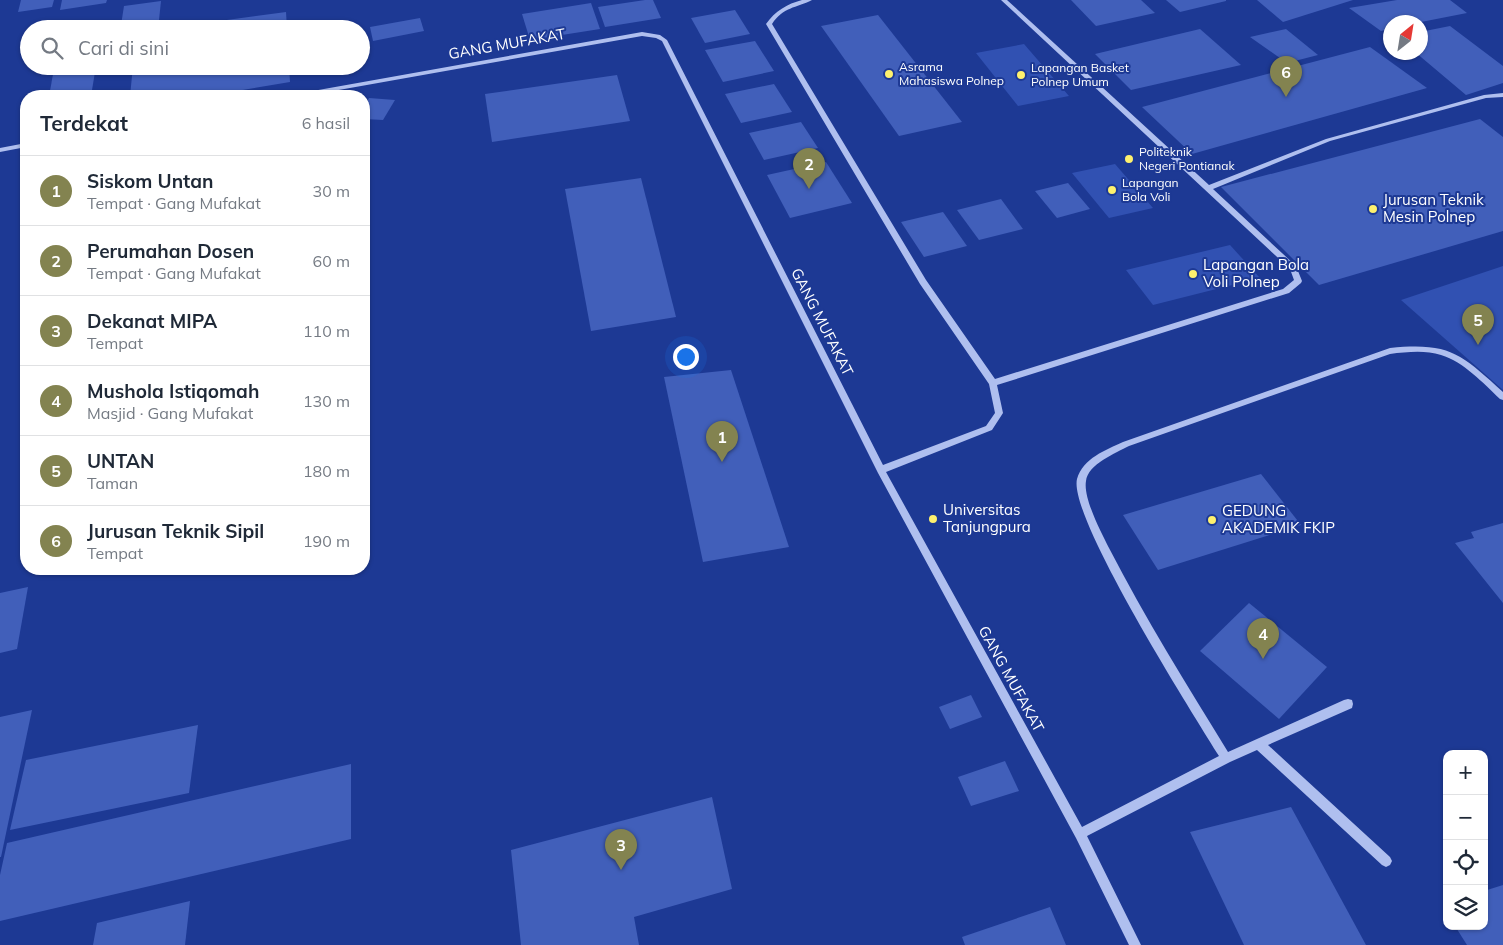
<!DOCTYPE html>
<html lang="id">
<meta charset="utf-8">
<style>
:root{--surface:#fff;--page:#f6f6f7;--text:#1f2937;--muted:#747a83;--line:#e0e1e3;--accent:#838350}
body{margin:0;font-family:Mulish,sans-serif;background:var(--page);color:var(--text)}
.controls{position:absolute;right:15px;bottom:15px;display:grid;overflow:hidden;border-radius:10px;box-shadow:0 1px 4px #0004}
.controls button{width:45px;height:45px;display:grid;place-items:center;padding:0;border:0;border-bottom:1px solid var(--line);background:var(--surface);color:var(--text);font:25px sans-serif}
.compass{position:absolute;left:1383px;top:15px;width:45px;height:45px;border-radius:50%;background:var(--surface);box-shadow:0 1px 4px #0004;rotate:30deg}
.you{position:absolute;left:685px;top:356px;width:18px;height:18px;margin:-12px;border:4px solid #fff;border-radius:50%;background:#1a73e8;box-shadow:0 0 0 8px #1a73e833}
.badge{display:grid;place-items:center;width:32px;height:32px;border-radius:50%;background:var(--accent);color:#fff;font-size:16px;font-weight:700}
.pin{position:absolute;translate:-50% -41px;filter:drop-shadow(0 1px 2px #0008)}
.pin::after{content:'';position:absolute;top:26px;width:18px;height:15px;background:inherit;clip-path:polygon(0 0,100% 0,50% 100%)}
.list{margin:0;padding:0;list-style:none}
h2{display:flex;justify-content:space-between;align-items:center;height:65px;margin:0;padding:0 20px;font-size:21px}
h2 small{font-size:16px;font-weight:400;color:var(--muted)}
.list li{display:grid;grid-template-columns:32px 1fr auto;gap:15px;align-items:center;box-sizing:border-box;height:70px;padding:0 20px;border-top:1px solid var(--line)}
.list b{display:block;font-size:19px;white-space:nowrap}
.list p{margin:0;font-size:16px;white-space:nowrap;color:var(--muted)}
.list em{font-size:16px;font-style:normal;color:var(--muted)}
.icon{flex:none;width:28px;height:28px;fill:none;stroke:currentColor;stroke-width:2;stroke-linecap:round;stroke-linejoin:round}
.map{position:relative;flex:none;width:1503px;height:945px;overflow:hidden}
.search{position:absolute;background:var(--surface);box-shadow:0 1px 4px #0004;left:20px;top:20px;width:350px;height:55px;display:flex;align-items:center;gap:12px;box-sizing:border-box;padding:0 18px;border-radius:28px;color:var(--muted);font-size:19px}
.panel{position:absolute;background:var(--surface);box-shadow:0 1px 4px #0004;left:20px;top:90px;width:350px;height:485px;border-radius:20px}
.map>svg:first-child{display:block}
.green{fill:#3151b2}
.building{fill:#415fba}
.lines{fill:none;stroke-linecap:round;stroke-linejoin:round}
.minor{fill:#afbfef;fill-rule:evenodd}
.poi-dot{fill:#fef16e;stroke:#1d3994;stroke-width:2}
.labels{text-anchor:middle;stroke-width:4;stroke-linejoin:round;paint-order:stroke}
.far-poi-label{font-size:12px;fill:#fff;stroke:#1d3994;text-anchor:start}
.street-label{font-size:15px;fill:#fff;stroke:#1d3994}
.poi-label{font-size:15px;fill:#fff;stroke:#1d3994;text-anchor:start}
</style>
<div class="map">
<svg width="1503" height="945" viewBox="0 0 1503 945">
<rect width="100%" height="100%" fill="#1d3994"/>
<g class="green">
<path d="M1024 44 1069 96 1018 106 976 53Z"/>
<path d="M1115 164 1153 208 1109 218 1072 173Z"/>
<path d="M1230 245 1260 278 1153 305 1126 270Z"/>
<path d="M1503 266V390L1401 300Z"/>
</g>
<g class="building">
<path d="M21 0H54L52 7 18 12Z"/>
<path d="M62 0H107L106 3 60 10Z"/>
<path d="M645 0H653L661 18 605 27 598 7Z"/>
<path d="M1071 0H1141L1155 13 1096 26Z"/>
<path d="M1166 0H1226V1L1180 12Z"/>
<path d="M1257 0H1353L1283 22Z"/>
<path d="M1397 0H1450L1467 13 1421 22H1390V29L1381 31 1349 8Z"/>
<path d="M161 1 159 20 121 25 124 6Z"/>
<path d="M591 3 600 29 530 40 522 14Z"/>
<path d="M735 10 750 34 705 43 691 18Z"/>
<path d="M286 12 287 29H213L212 22Z"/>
<path d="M878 15 962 122 899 136 821 26Z"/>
<path d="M420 18 424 31 373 41 370 27Z"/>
<path d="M109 22V29H75V28Z"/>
<path d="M1450 26 1503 66V83L1466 95 1415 52H1420V32Z"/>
<path d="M1200 29 1241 65 1131 90 1095 54Z"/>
<path d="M1286 29 1318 55 1287 63 1250 37Z"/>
<path d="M755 41 774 71 723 82 705 50Z"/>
<path d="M1370 47 1427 88 1192 154 1142 107Z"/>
<path d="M71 66H96L91 96H49L54 69Z"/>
<path d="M133 66H289L290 82 207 96H130Z"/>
<path d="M617 75 630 121 492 142 485 94Z"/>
<path d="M774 84 792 112 741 123 725 94Z"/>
<path d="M369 98 395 100 383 120 364 119V107Z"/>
<path d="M1480 119 1503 137V231L1319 285 1221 187Z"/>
<path d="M801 122 818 148 764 160 749 133Z"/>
<path d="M826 162 852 203 790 218 767 175Z"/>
<path d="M641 178 676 317 591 331 565 189Z"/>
<path d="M1068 183 1090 209 1057 218 1035 191Z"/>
<path d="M1001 199 1023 229 979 240 957 210Z"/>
<path d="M943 212 967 246 924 257 901 222Z"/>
<path d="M731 370 789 547 703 562 664 377Z"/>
<path d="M1261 474 1301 525 1158 570 1123 515Z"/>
<path d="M1503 523V603L1455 543 1474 538 1471 532Z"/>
<path d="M28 587 17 649 0 653V593Z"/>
<path d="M1249 603 1327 667 1279 719 1200 651Z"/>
<path d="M971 695 982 717 950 729 939 707Z"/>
<path d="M32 710 1 857H0V717Z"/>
<path d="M198 725 189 793 10 830 26 760Z"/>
<path d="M1005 761 1019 791 971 806 958 777Z"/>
<path d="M351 764V839L0 921V875L7 843Z"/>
<path d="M712 797 732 889 634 917 639 945H521L511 850Z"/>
<path d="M1291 807 1366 945H1244L1190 832Z"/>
<path d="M1503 885V945H1467L1455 926H1484V891Z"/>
<path d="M190 901 185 945H93L97 923Z"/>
<path d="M1050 907 1066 945H965L962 937Z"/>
</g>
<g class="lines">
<g class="minor">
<path d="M802 0H812C796 8 783 7 772 24L926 280 995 379 1283 289 1294 280 1290 269 1001 0H1007L1209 185 1326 139 1484 95 1503 93V97L1486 98 1330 141 1213 189 1296 266 1302 281 1301 283 1289 293 997 385 1003 413 992 430 886 472 1082 827 1219 756C1193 714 1068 517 1077 479 1083 458 1106 450 1123 442L1390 348C1450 342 1461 354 1503 392V400L1500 399C1483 383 1464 362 1441 355 1425 350 1407 352 1390 354L1129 446C1116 453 1088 464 1086 481 1083 498 1101 532 1109 548 1145 618 1187 685 1228 752L1344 700 1348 699 1352 700 1353 704 1352 708 1268 745 1390 857 1392 861 1390 865 1386 867 1382 865 1257 750 1230 762 1087 836 1141 945H1129L1076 838 878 473 662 41 656 38 642 36 305 96H293L296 94 642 32 660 35 667 40 883 465 986 426 995 413 989 384 920 284 766 24C775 11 787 4 802 0Z"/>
<path d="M26 143V147L0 152V148Z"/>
</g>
</g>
<g class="poi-dot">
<circle cx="889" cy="74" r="5"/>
<circle cx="1021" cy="75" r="5"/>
<circle cx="1129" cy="159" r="5"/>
<circle cx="1112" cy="190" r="5"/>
<circle cx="1373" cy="209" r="5"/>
<circle cx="1193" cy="274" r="5"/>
<circle cx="933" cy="519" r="5"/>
<circle cx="1212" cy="520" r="5"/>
</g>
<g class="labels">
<g class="far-poi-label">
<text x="899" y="71">Asrama<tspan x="899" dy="14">Mahasiswa Polnep</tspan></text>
<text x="1031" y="72">Lapangan Basket<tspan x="1031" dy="14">Polnep Umum</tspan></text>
<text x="1139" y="156">Politeknik<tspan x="1139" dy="14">Negeri Pontianak</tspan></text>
<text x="1122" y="187">Lapangan<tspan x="1122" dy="14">Bola Voli</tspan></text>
</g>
<g class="street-label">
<text transform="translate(507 44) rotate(-10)" y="5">GANG MUFAKAT</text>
<text transform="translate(822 322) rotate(63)" y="5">GANG MUFAKAT</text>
<text transform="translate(1011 679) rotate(61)" y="5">GANG MUFAKAT</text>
</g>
<g class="poi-label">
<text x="1383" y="205">Jurusan Teknik<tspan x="1383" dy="17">Mesin Polnep</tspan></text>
<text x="1203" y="270">Lapangan Bola<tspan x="1203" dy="17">Voli Polnep</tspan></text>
<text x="943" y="515">Universitas<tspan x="943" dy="17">Tanjungpura</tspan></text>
<text x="1222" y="516">GEDUNG<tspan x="1222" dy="17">AKADEMIK FKIP</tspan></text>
</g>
</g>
</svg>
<div class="controls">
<button>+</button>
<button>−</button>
<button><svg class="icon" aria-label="locate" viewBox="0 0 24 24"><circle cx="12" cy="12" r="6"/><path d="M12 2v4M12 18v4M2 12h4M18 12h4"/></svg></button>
<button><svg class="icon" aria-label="layers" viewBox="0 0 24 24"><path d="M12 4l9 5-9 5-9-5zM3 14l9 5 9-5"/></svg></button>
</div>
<svg class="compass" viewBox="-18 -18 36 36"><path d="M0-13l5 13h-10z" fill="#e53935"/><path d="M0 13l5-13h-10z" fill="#747a83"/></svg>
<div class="you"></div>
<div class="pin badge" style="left:722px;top:462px">1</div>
<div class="pin badge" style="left:809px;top:189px">2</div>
<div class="pin badge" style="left:621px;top:870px">3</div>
<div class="pin badge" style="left:1263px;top:659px">4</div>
<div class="pin badge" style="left:1478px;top:345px">5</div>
<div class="pin badge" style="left:1286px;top:97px">6</div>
<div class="search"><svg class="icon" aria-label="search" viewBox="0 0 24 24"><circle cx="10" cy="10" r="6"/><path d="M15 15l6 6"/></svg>Cari di sini</div>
<section class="panel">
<h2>Terdekat<small>6 hasil</small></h2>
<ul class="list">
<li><span class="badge">1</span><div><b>Siskom Untan</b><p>Tempat · Gang Mufakat</p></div><em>30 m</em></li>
<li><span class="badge">2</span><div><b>Perumahan Dosen</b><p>Tempat · Gang Mufakat</p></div><em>60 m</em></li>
<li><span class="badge">3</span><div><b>Dekanat MIPA</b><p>Tempat</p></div><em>110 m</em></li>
<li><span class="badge">4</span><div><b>Mushola Istiqomah</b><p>Masjid · Gang Mufakat</p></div><em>130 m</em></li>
<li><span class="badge">5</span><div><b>UNTAN</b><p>Taman</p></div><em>180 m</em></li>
<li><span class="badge">6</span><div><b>Jurusan Teknik Sipil</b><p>Tempat</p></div><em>190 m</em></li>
</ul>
</section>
</div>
